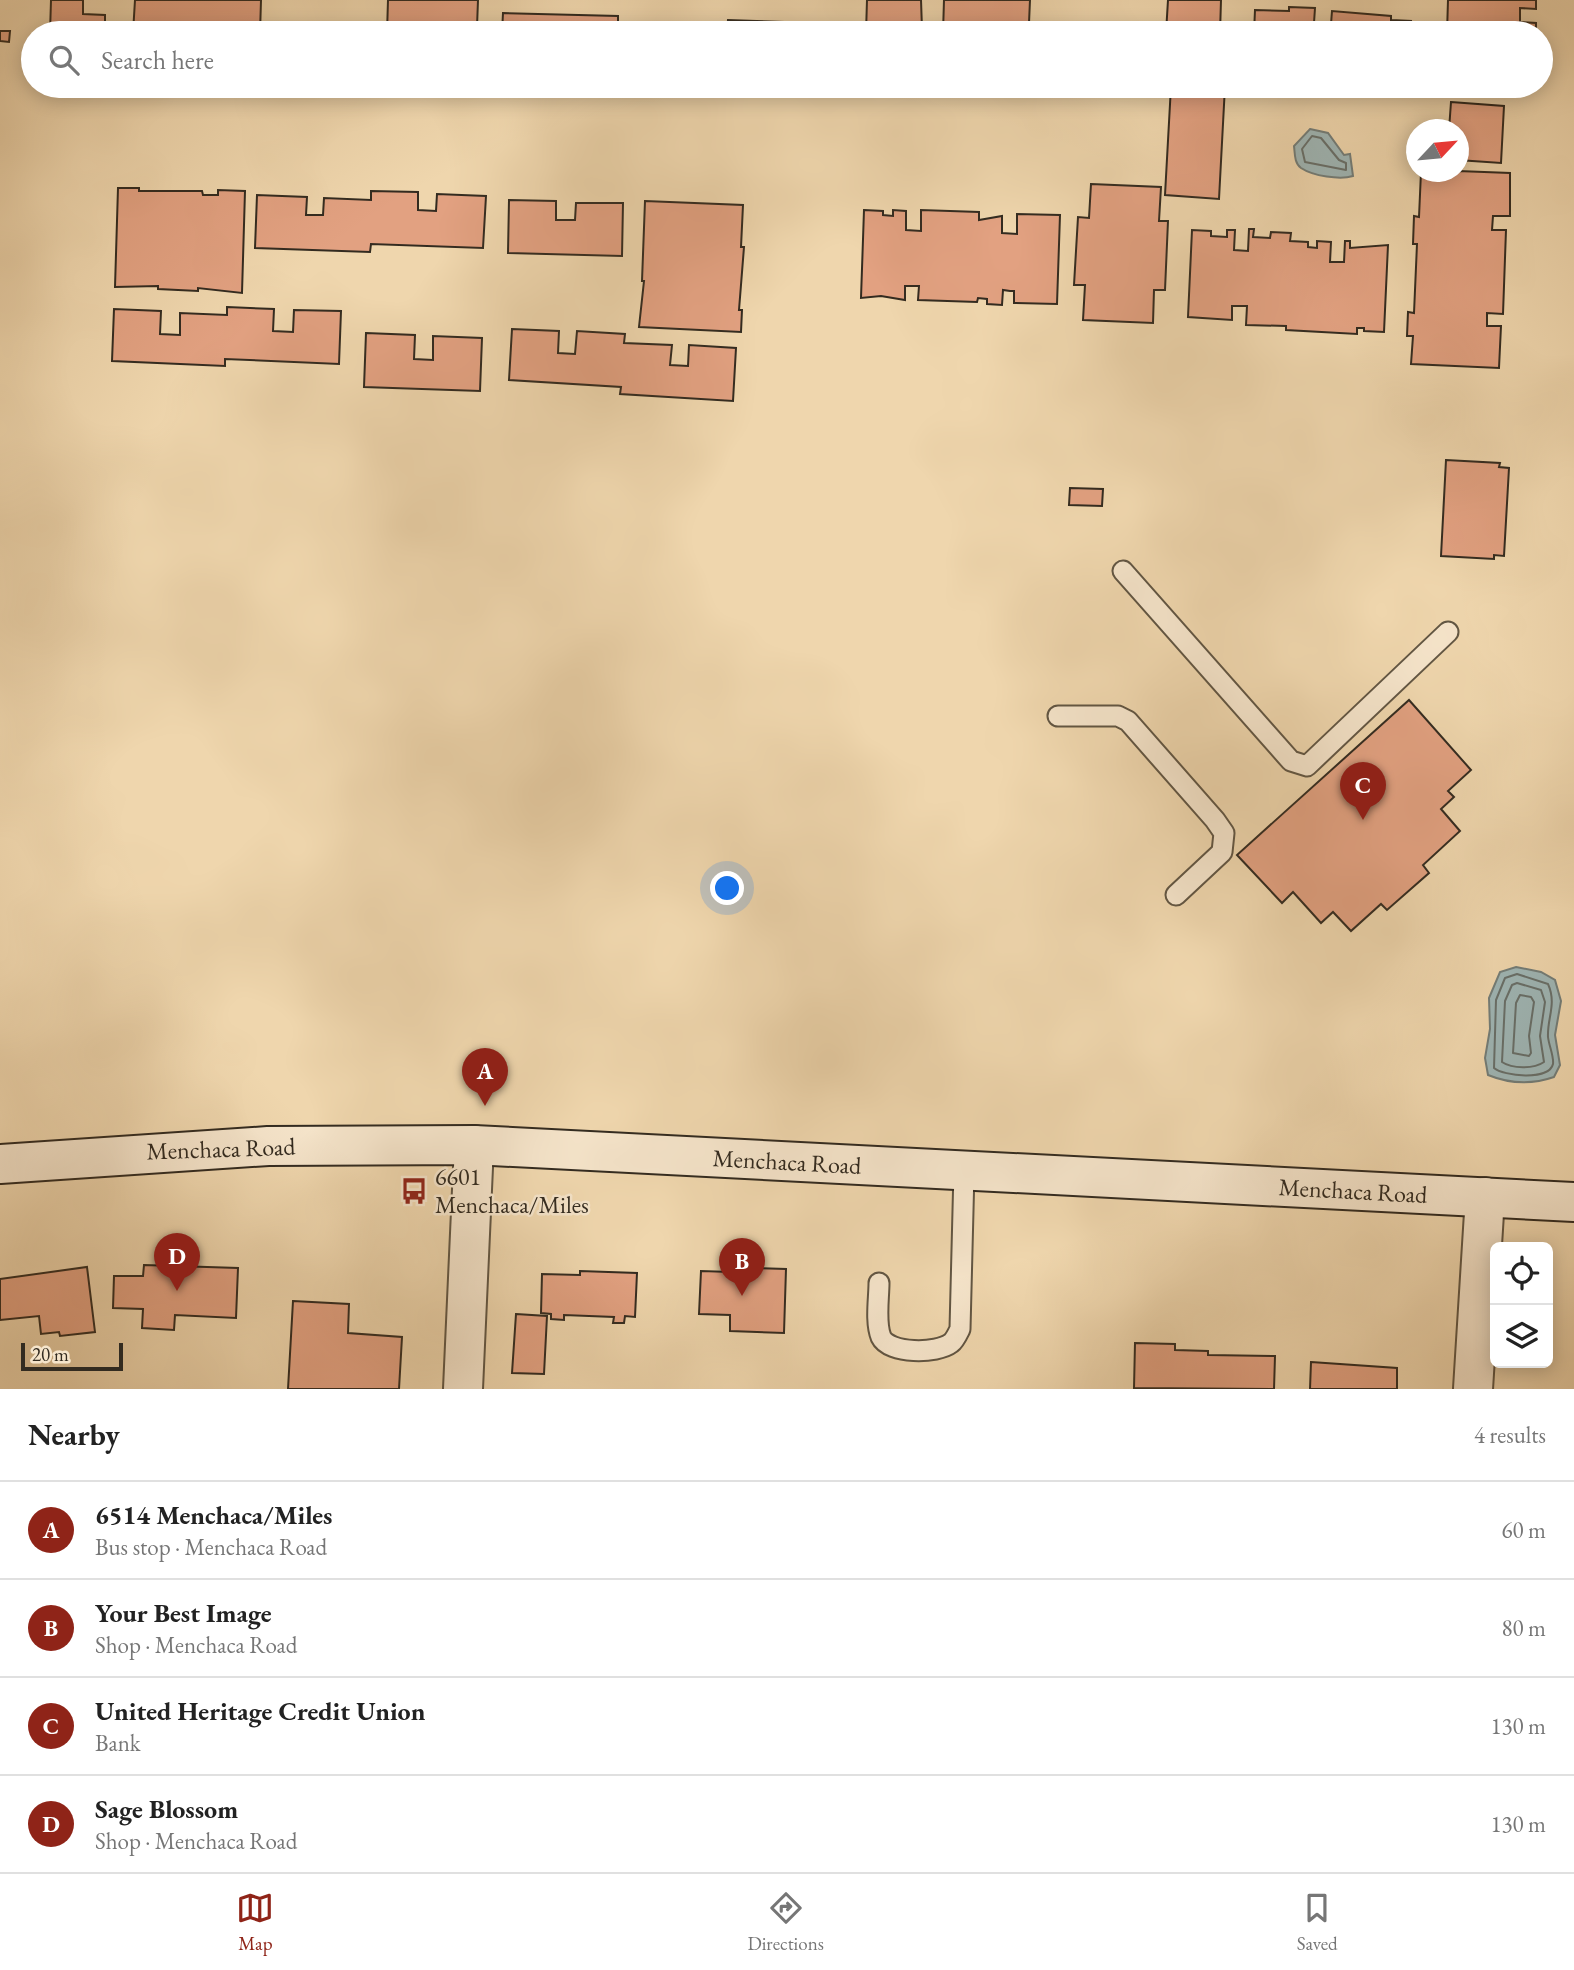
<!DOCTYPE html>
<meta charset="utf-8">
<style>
:root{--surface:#fff;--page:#f6f6f6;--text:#222;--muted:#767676;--line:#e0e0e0;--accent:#8f2418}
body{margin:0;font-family:"EB Garamond",serif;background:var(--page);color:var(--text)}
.controls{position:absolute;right:21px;bottom:21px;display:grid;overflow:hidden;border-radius:10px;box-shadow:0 4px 18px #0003}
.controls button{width:63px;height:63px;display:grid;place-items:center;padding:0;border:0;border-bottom:2px solid var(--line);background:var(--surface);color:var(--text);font:35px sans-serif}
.compass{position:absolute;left:1406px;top:119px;width:63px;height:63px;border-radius:50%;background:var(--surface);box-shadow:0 4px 18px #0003;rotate:64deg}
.scale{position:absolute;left:21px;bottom:18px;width:102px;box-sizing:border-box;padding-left:7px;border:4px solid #332b20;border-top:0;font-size:19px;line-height:24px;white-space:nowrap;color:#332b20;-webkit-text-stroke:5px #f5e4ca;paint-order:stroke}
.you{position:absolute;left:728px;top:889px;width:24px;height:24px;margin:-18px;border:5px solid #fff;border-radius:50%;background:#1a73e8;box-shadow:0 0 0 10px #1a73e833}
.badge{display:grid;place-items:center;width:46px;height:46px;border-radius:50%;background:var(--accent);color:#fff;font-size:23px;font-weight:700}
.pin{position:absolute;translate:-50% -58px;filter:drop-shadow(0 2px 4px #0008)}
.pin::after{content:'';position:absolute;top:37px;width:24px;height:21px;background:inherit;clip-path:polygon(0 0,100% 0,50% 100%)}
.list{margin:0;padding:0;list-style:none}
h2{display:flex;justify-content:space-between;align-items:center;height:91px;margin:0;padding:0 28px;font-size:30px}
h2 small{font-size:23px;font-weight:400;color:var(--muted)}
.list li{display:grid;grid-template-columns:46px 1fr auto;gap:21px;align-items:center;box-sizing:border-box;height:98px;padding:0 28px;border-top:2px solid var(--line)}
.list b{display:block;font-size:26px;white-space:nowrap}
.list p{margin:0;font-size:23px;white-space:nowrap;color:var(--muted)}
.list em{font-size:23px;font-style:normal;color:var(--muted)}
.icon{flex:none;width:38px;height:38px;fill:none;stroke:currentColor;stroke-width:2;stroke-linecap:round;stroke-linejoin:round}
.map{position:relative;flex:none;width:1574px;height:1389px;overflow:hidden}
.search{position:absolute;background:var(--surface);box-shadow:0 4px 18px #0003;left:21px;right:21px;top:21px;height:77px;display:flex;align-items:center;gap:18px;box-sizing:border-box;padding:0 24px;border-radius:38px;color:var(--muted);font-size:26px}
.sheet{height:483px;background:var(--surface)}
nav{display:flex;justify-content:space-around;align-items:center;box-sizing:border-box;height:98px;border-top:2px solid var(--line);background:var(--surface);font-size:19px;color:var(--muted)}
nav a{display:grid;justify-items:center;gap:4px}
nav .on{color:var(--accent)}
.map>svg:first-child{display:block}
.water{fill:#9fb6b5;stroke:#747e79;stroke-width:2}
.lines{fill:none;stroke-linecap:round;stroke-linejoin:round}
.shore{stroke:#69706a;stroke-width:2}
.building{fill:#e2a181;stroke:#332b20;stroke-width:2}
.lane-casing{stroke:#625643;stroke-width:23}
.street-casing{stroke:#625643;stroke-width:42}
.secondary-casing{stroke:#332b20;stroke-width:42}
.lane{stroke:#f5e4ca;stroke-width:19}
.street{stroke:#f5e4ca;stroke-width:38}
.secondary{stroke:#f5e4ca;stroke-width:38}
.labels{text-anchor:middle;stroke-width:5;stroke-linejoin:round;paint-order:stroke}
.street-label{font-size:24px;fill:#332b20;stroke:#f5e4ca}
.poi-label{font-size:24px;fill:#332b20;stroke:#f5e4ca;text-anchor:start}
</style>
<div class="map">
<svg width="1574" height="1389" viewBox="0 0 1574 1389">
<rect width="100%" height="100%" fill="#efd6ad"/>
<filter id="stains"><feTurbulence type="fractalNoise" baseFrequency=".00286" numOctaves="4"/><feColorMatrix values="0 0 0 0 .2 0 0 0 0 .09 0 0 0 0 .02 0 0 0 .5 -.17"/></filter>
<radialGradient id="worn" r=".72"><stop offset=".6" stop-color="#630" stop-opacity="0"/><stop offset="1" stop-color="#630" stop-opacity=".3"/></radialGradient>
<g class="water">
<path d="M1310 129 1328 133 1344 155 1350 154 1353 176C1340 180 1313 176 1301 168 1294 163 1295 153 1294 146Z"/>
<path d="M1516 967 1541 972 1555 980 1561 1001 1555 1035 1560 1065 1554 1077C1531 1085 1510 1084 1488 1075L1485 1058 1490 1029 1489 998 1500 972Z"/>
</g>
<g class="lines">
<g class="shore">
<path d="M1312 136 1321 138 1339 160 1346 163V170L1305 162 1302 149Z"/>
<path d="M1517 974 1548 984C1557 1004 1547 1018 1548 1037 1549 1046 1554 1056 1553 1064 1549 1081 1503 1076 1494 1068L1496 1000 1505 978Z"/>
<path d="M1517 983 1541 990 1545 1002 1540 1036 1544 1062C1534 1069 1512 1069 1502 1062L1505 1001 1512 985Z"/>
<path d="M1520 995 1531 997 1534 1002 1529 1036 1531 1053 1529 1056 1513 1053 1516 1003Z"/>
</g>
</g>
<g class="building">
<path d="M51 0H83V14L105 15V33H50Z"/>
<path d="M135 0H261L260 33H133Z"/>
<path d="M388 0H478L477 27 461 26 460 33H387Z"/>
<path d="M867 0H921L922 29 905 28V33H866Z"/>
<path d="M944 0H1030L1029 23 1016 22V33H943Z"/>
<path d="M1168 0H1221L1220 33H1166Z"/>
<path d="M1448 0H1536V9L1520 8V22L1536 23V33H1447Z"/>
<path d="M1289 7 1315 8 1314 23 1331 24 1332 11 1391 16V20L1411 21 1410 33H1254L1255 10 1289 11Z"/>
<path d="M503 13 618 16V24L727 28 728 20 843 24V33H502Z"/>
<path d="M0 31H10L9 42 0 41Z"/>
<path d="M864 86H918V89Z"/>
<path d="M951 86H1020V93L951 91Z"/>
<path d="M1171 86H1225L1219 199 1165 195Z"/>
<path d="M1327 86H1353L1352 90 1327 89Z"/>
<path d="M1451 102 1504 106 1501 163 1458 160V130H1449Z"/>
<path d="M1458 171 1510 173V216H1493L1492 230H1506L1503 314 1487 313V326H1501L1499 368 1411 364 1413 336H1407L1408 312 1414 313 1417 244H1413L1414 216 1419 217 1421 172Z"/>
<path d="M1091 184 1161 187 1159 221H1168L1165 290H1154L1153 323 1083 320 1085 285H1074L1078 217 1089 218Z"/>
<path d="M118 188H139V191H202L203 195H218V190L245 191 242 293 198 288V291L158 289V286L115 287Z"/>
<path d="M371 191 418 192V210L436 211 437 194 486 196 483 248 371 244 370 252 255 248 257 195 307 197 306 215H323L324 198 371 200Z"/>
<path d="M509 200 556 201V220H575L576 203H623L622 256 508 253Z"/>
<path d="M645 201 743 205 741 247H744L739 310H742L741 332 639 327 644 281H642Z"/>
<path d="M864 210 883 211V215L893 216V210L906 211V230L921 231V210L979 212V220L1002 216V233L1017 234V214L1060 215 1057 304 1014 303V291H1010L1003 290 1002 305 987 304V299L978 298 977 302 918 300 919 286H905V300L881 296 861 298Z"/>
<path d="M1249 229H1254L1253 237 1270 238 1271 232 1291 233 1290 241 1308 242V247L1317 248V241L1331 242 1330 262H1344L1345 241H1350V248L1388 245 1384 332 1364 331V328H1357V334L1286 330V326L1246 325 1247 306H1232V320L1188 317 1192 230 1211 231V236L1227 237V230H1235L1234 250 1248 251Z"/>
<path d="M227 307 274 309 273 331 293 332 294 310 341 311 339 364 225 359V366L112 361 114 309 161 311 160 334 180 335V313L227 315Z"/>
<path d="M512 329 559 331 558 353 575 354 577 331 625 334 624 343 672 345 670 365 688 366 689 345 736 348 733 401 620 394 621 387 509 380Z"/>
<path d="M366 333 415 335 414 359 433 360V336L482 338 480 391 364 387Z"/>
<path d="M1446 460 1500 463 1499 467 1509 468 1504 556 1494 555V559L1441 556Z"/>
<path d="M1070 488 1103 489 1102 506 1069 505Z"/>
<path d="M1409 700 1471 770 1448 791 1454 797 1441 809 1460 831 1423 865 1429 873 1387 910 1381 904 1351 931 1333 912 1321 923 1293 892 1282 903 1237 855Z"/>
<path d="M144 1265 238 1268 236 1318 175 1315 174 1330 142 1328 143 1309 113 1308 114 1276H143Z"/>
<path d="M87 1267 95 1332 60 1336 59 1332 41 1334 39 1316 0 1320V1279Z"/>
<path d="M731 1267 786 1269 784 1333 730 1331V1315L699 1314 701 1271 731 1272Z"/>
<path d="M580 1271 637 1273 635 1317 625 1316 624 1323H613L614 1317 564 1315V1320L551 1319V1314L541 1313 542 1274 580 1275Z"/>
<path d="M293 1301 349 1304 348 1333 402 1337 399 1389H288Z"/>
<path d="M516 1314 547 1316 544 1374 512 1373Z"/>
<path d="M1135 1343 1175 1344V1350L1208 1351V1355L1275 1356 1274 1389 1134 1388Z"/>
<path d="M1311 1362 1397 1368V1389H1310Z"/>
</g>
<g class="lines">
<defs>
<g id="lane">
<path d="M1123 571 1291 761 1307 766 1448 632"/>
<path d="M1058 716H1118L1128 721 1215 820 1224 833 1222 852 1176 895"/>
<path d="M879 1283C879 1298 875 1322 881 1337 889 1354 937 1354 951 1343 955 1340 958 1333 960 1329L964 1171"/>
</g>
<g id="street">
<path d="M463 1389 474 1145"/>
<path d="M1473 1389 1485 1197"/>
</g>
<path id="secondary" d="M0 1164 268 1146 474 1145 1574 1202"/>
</defs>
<use href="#lane" class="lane-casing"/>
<use href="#street" class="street-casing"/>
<use href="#secondary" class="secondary-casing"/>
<use href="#lane" class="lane"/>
<use href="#street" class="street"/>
<use href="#secondary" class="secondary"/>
</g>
<defs>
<symbol id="bus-bare" viewBox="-9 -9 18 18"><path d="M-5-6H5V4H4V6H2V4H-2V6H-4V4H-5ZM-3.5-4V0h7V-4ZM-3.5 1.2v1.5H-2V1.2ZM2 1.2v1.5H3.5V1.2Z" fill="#8f2418" stroke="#f5e4ca" stroke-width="2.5" paint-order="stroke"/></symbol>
</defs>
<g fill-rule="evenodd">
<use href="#bus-bare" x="395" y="1172" width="38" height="38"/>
</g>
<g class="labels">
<g class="street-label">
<text transform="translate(221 1149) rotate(-2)" y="8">Menchaca Road</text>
<text transform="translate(787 1162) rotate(3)" y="8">Menchaca Road</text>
<text transform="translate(1353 1191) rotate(3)" y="8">Menchaca Road</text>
</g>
<g class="poi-label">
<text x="435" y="1185">6601<tspan x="435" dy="28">Menchaca/Miles</tspan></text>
</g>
</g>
<rect width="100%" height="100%" filter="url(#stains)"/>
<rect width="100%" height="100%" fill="url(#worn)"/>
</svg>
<div class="controls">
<button><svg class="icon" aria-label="locate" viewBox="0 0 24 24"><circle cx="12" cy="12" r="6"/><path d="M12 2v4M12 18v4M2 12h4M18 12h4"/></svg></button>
<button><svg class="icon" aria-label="layers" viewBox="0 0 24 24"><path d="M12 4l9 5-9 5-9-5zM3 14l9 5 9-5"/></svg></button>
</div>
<svg class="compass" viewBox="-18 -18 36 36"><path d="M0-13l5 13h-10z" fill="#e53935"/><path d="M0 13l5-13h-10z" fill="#767676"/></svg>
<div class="scale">20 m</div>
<div class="you"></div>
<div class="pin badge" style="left:485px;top:1106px">A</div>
<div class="pin badge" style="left:742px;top:1296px">B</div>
<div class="pin badge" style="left:1363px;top:820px">C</div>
<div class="pin badge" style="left:177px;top:1291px">D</div>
<div class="search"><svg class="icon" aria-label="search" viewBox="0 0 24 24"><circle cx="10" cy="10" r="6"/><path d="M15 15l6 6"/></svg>Search here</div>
</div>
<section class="sheet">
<h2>Nearby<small>4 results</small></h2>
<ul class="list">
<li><span class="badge">A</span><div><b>6514 Menchaca/Miles</b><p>Bus stop · Menchaca Road</p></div><em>60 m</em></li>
<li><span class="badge">B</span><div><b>Your Best Image</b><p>Shop · Menchaca Road</p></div><em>80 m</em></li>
<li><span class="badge">C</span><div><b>United Heritage Credit Union</b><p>Bank</p></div><em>130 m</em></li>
<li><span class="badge">D</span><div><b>Sage Blossom</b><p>Shop · Menchaca Road</p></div><em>130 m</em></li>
</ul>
</section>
<nav>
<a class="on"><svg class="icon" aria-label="map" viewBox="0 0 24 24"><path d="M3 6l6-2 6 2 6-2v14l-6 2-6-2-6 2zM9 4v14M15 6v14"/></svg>Map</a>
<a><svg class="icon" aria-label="directions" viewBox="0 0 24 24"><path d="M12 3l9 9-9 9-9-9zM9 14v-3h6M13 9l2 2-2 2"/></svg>Directions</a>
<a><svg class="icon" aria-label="saved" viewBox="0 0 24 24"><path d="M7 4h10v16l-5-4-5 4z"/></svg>Saved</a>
</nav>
